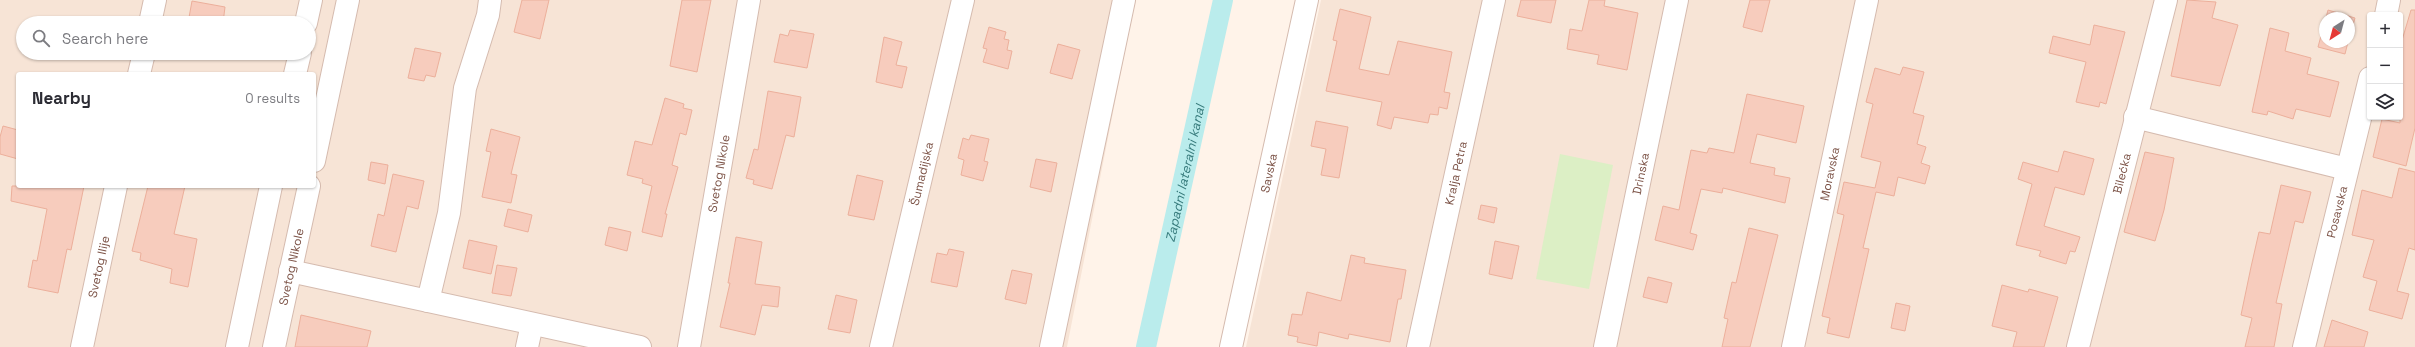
<!DOCTYPE html>
<meta charset="utf-8">
<style>
:root{--surface:#fff;--page:#f7f7f7;--text:#2b2b33;--muted:#7c7c81;--line:#e1e1e2}
body{margin:0;font-family:"Space Grotesk",sans-serif;background:var(--page);color:var(--text)}
.controls{position:absolute;right:12px;top:12px;display:grid;overflow:hidden;border-radius:4px;box-shadow:0 1px 3px #0004}
.controls button{width:36px;height:36px;display:grid;place-items:center;padding:0;border:0;border-bottom:1px solid var(--line);background:var(--surface);color:var(--text);font:20px sans-serif}
.compass{position:absolute;left:2319px;top:12px;width:36px;height:36px;border-radius:50%;background:var(--surface);box-shadow:0 1px 3px #0004;rotate:216deg}
.list{margin:0;padding:0;list-style:none}
h2{display:flex;justify-content:space-between;align-items:center;height:52px;margin:0;padding:0 16px;font-size:17px}
h2 small{font-size:13px;font-weight:400;color:var(--muted)}
.icon{flex:none;width:22px;height:22px;fill:none;stroke:currentColor;stroke-width:2;stroke-linecap:round;stroke-linejoin:round}
.map{position:relative;flex:none;width:2415px;height:347px;overflow:hidden}
.search{position:absolute;background:var(--surface);box-shadow:0 1px 3px #0004;left:16px;top:16px;width:300px;height:44px;display:flex;align-items:center;gap:10px;box-sizing:border-box;padding:0 14px;border-radius:22px;color:var(--muted);font-size:15px}
.panel{position:absolute;background:var(--surface);box-shadow:0 1px 3px #0004;left:16px;top:72px;width:300px;height:116px;border-radius:4px}
.map>svg:first-child{display:block}
.residential{fill:#f7e4d6;fill-rule:evenodd}
.green{fill:#dcefc5}
.lines{fill:none;stroke-linecap:round;stroke-linejoin:round}
.canal{stroke:#baecec;stroke-width:20}
.building{fill:#f7ccbd;stroke:#ecaf9b}
.minor-casing{stroke:#d5bbaf;stroke-width:24}
.minor{stroke:#fff;stroke-width:22}
.labels{text-anchor:middle;stroke-width:3;stroke-linejoin:round;paint-order:stroke}
.street-label{font-size:12px;fill:#7d5448;stroke:#fff8f2}
.water-label{font-size:13px;font-style:italic;fill:#377b7c;stroke:#fff8f2}
</style>
<div class="map">
<svg width="2415" height="347" viewBox="0 0 2415 347">
<rect width="100%" height="100%" fill="#fff3e9"/>
<g class="residential">
<path d="M0 0H1135L1067 347H0ZM23 23H309V53H23ZM18 74H314V186H18Z"/>
<path d="M1321 0H2415V347H1246ZM2370 15H2400V117H2370ZM2325 18H2349V42H2325Z"/>
</g>
<path class="green" d="M1560 154 1613 165 1589 289 1536 279Z"/>
<g class="lines">
<path class="canal" id="s1" d="M1146 347 1223 0"/>
</g>
<g class="building">
<path d="M522 0H549L540 39 514 32Z"/>
<path d="M682 0H711L697 72 670 66Z"/>
<path d="M1521 0H1556L1551 23 1517 16Z"/>
<path d="M1589 0H1605L1604 6 1638 13 1627 70 1597 64 1599 55 1567 49 1570 29 1582 31Z"/>
<path d="M1750 0H1770L1762 32 1743 27Z"/>
<path d="M2187 0 2216 2 2212 18 2238 25 2220 86 2171 76Z"/>
<path d="M192 1 225 7 223 23H188Z"/>
<path d="M1340 9 1371 17 1359 69 1389 75 1398 41 1452 52 1444 92 1450 93 1447 109 1439 107 1438 115 1430 114 1428 123 1394 117 1391 129 1377 125 1382 102 1326 91 1337 41 1333 40Z"/>
<path d="M2328 10 2355 18 2349 39V18H2326Z"/>
<path d="M2411 10H2415V128L2406 166 2373 157 2382 119 2400 123V47Z"/>
<path d="M2325 21V42H2348L2345 54 2318 47Z"/>
<path d="M2094 25 2125 32 2106 104 2100 102 2099 107 2076 102 2086 62 2049 53 2053 36 2090 45Z"/>
<path d="M989 27 1006 32 1004 39 1009 40 1007 50 1012 51 1008 69 983 62 987 49 983 48Z"/>
<path d="M2270 28 2289 33 2285 51 2311 58 2307 74 2339 82 2330 117 2296 109 2293 119 2268 111 2267 115 2252 112Z"/>
<path d="M790 30 814 34 807 68 774 62 780 34 788 36Z"/>
<path d="M884 37 902 42 896 65 907 67 902 88 876 82Z"/>
<path d="M1058 44 1080 50 1072 79 1050 73Z"/>
<path d="M415 48 441 53 435 77 426 75 424 81 408 78Z"/>
<path d="M1903 67 1924 72 1913 113 1924 116 1917 144 1926 147 1921 163 1930 166 1925 184 1898 177 1894 196 1876 192 1863 248 1869 249 1849 338 1827 333 1830 318 1822 316 1844 215 1837 213 1844 182 1875 188 1881 162 1861 157 1873 104 1866 102 1875 68 1900 75Z"/>
<path d="M768 91 801 97 794 137 786 135 772 189 753 184 754 180 746 178 754 149 758 150Z"/>
<path d="M1747 94 1804 106 1796 143 1757 134 1750 163 1775 168 1774 175 1790 178 1785 203 1723 188 1722 193 1701 189 1690 233 1697 235 1693 250 1655 240 1663 206 1679 210 1691 150 1707 153 1709 148 1734 153Z"/>
<path d="M665 98 684 104 683 108 692 110 686 135 680 133 672 165 678 167 665 214H667L662 237 642 232 652 186 642 183 643 179 627 175 635 141 652 145Z"/>
<path d="M1316 121 1348 127 1339 178 1321 175 1326 149 1311 146Z"/>
<path d="M3 126 18 130V159L0 154V137Z"/>
<path d="M491 129 520 137 511 174 517 175 511 203 482 197 491 152 486 151Z"/>
<path d="M971 135 989 139 984 161 988 162 983 181 961 175 964 160 958 158 963 138 969 140Z"/>
<path d="M2064 151 2094 159 2084 195 2055 187 2044 226 2080 237 2075 252 2070 251 2066 264 2039 256 2041 251 2016 245 2032 184 2018 179 2023 162 2058 172Z"/>
<path d="M2145 152 2174 158 2164 210 2155 241 2124 232Z"/>
<path d="M1036 159 1057 163 1051 192 1030 187Z"/>
<path d="M371 162 388 165 385 184 368 180Z"/>
<path d="M2399 168 2415 172V250L2409 248 2397 291 2409 294 2402 319 2369 310 2377 281 2363 277 2374 240 2352 235 2362 190 2392 198Z"/>
<path d="M393 174 424 181 418 209 407 206 396 252 371 246 378 214 384 216Z"/>
<path d="M857 175 883 181 874 220 848 215Z"/>
<path d="M2281 185 2311 192 2303 223 2295 221 2276 303 2282 304 2274 347H2245L2252 318 2241 315 2251 267 2259 232 2270 234Z"/>
<path d="M12 186H84L71 250 67 249 58 293 28 287 33 260 37 261 47 209 11 201Z"/>
<path d="M148 186H185L174 234 197 239 188 287 170 283 172 269 140 260 141 253 132 251Z"/>
<path d="M1481 205 1497 208 1494 223 1478 219Z"/>
<path d="M508 209 532 215 528 232 504 226Z"/>
<path d="M609 227 631 232 627 251 605 245Z"/>
<path d="M1749 228 1778 235 1750 347H1722L1728 319 1724 318 1732 282 1736 283Z"/>
<path d="M736 237 762 242 755 284 780 287 778 307 762 305 755 335 720 327 730 283H728Z"/>
<path d="M469 240 497 246 491 274 463 268Z"/>
<path d="M1495 241 1519 246 1512 279 1489 274Z"/>
<path d="M949 249 964 252 957 287 931 282 937 253 947 255Z"/>
<path d="M1351 255 1365 258 1364 263 1406 270 1401 299H1398L1390 342 1349 334 1348 339 1319 332 1317 346 1297 342 1298 337 1288 335 1292 314 1302 315 1307 292 1341 301Z"/>
<path d="M497 265 517 268 511 296 492 293Z"/>
<path d="M1012 270 1032 274 1026 304 1005 299Z"/>
<path d="M1648 277 1672 283 1667 303 1643 297Z"/>
<path d="M2002 285 2028 292 2029 289 2058 297 2044 347H2013L2017 332 1992 326Z"/>
<path d="M836 295 857 300 850 333 828 329Z"/>
<path d="M1896 303 1910 306 1905 331 1891 328Z"/>
<path d="M301 315 371 331 367 347H295Z"/>
<path d="M2332 320 2368 332 2364 347H2324Z"/>
</g>
<g class="lines">
<defs>
<g id="minor">
<path d="M2386 15 2389 0"/>
<path d="M150 23 155 0"/>
<path d="M306 23 311 0"/>
<path d="M139 74 144 53"/>
<path d="M295 74 300 53"/>
<path d="M2135 117 2347 169"/>
<path d="M314 161 348 0"/>
<path d="M290 271 640 347"/>
<path d="M428 301 449 213 465 88 488 15 490 0"/>
<path id="s2" d="M82 347 116 186"/>
<path d="M237 347 271 186"/>
<path id="s3" d="M274 347 309 186"/>
<path d="M527 347 532 324"/>
<path id="s4" d="M689 347 749 0"/>
<path id="s5" d="M881 347 963 0"/>
<path d="M1051 347 1124 0"/>
<path id="s6" d="M1231 347 1307 0"/>
<path id="s7" d="M1418 347 1494 0"/>
<path id="s8" d="M1605 347 1677 0"/>
<path id="s9" d="M1793 347 1867 0"/>
<path id="s10" d="M2078 347 2166 0"/>
<path id="s11" d="M2304 347 2370 78"/>
</g>
</defs>
<use href="#minor" class="minor-casing"/>
<use href="#minor" class="minor"/>
</g>
<g class="labels">
<g class="street-label">
<text dy="4" stroke="none"><textPath href="#s10" startOffset="179">Bilećka</textPath></text>
<text dy="4" stroke="none"><textPath href="#s4" startOffset="176">Svetog Nikole</textPath></text>
<text dy="4" stroke="none"><textPath href="#s5" startOffset="178">Šumadijska</textPath></text>
<text dy="4" stroke="none"><textPath href="#s6" startOffset="178">Savska</textPath></text>
<text dy="4" stroke="none"><textPath href="#s7" startOffset="178">Kralja Petra</textPath></text>
<text dy="4" stroke="none"><textPath href="#s8" startOffset="177">Drinska</textPath></text>
<text dy="4" stroke="none"><textPath href="#s9" startOffset="177">Moravska</textPath></text>
<text dy="4" stroke="none"><textPath href="#s11" startOffset="139">Posavska</textPath></text>
<text dy="4" stroke="none"><textPath href="#s2" startOffset="82">Svetog Ilije</textPath></text>
<text dy="4" stroke="none"><textPath href="#s3" startOffset="82">Svetog Nikole</textPath></text>
</g>
<g class="water-label">
<text dy="5" stroke="none"><textPath href="#s1" startOffset="178">Zapadni lateralni kanal</textPath></text>
</g>
</g>
</svg>
<div class="controls">
<button>+</button>
<button>−</button>
<button><svg class="icon" aria-label="layers" viewBox="0 0 24 24"><path d="M12 4l9 5-9 5-9-5zM3 14l9 5 9-5"/></svg></button>
</div>
<svg class="compass" viewBox="-18 -18 36 36"><path d="M0-13l5 13h-10z" fill="#e53935"/><path d="M0 13l5-13h-10z" fill="#7c7c81"/></svg>
<div class="search"><svg class="icon" aria-label="search" viewBox="0 0 24 24"><circle cx="10" cy="10" r="6"/><path d="M15 15l6 6"/></svg>Search here</div>
<section class="panel">
<h2>Nearby<small>0 results</small></h2>
<ul class="list">
</ul>
</section>
</div>
